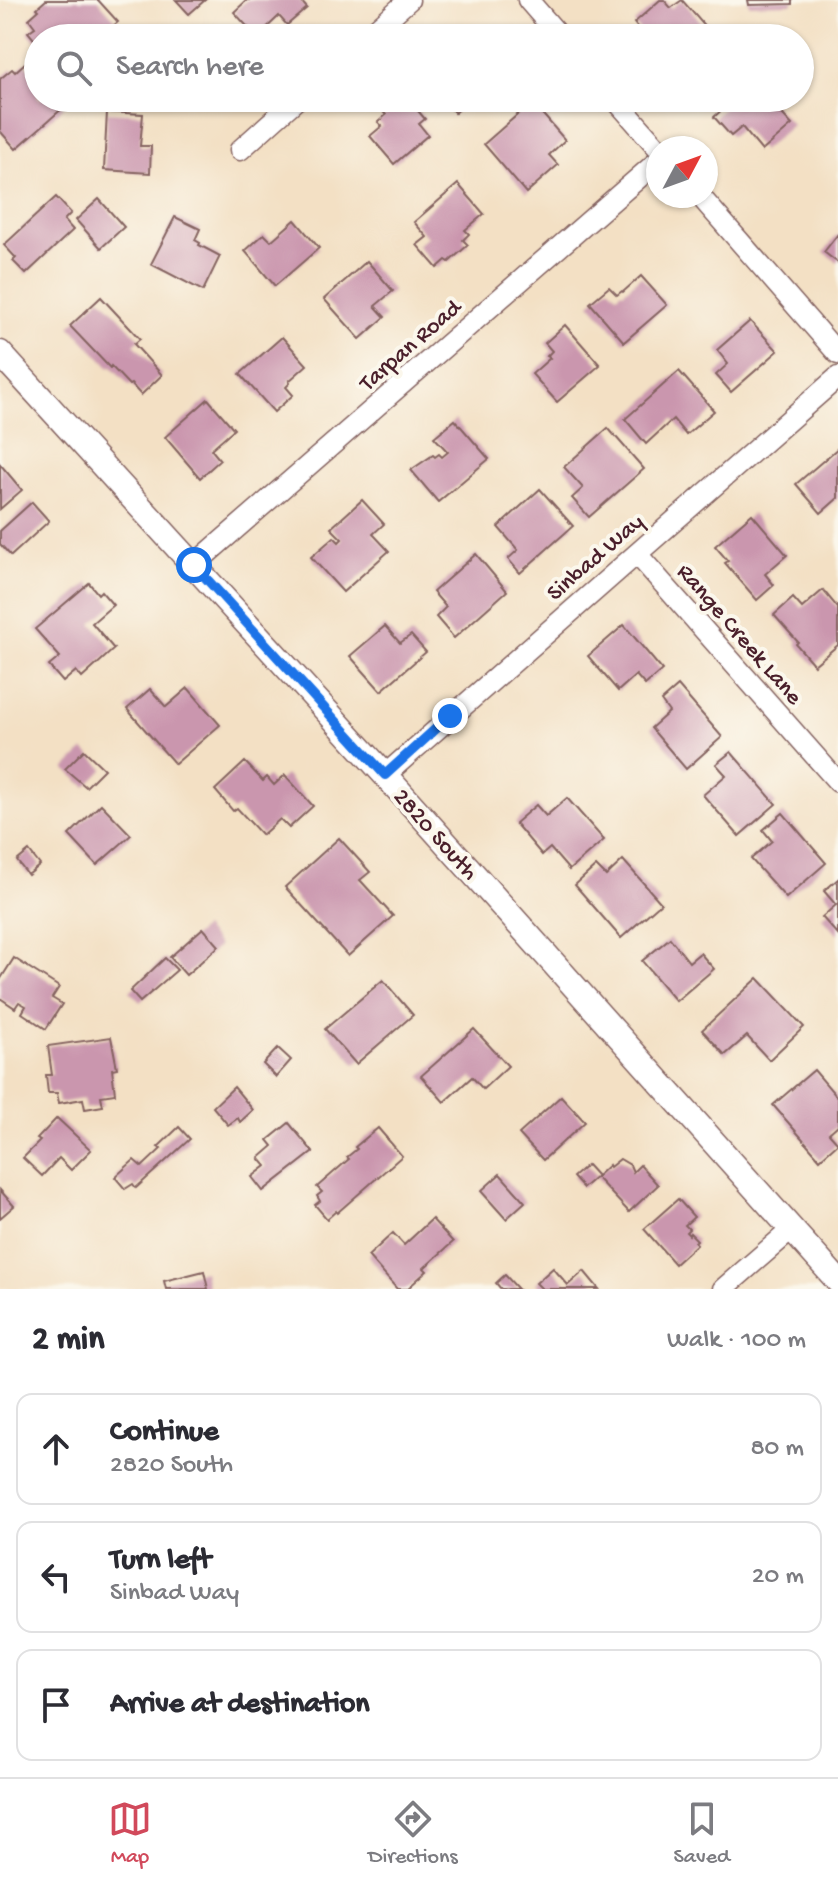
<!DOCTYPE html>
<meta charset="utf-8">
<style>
:root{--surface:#fff;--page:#f7f7f7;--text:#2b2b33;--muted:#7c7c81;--line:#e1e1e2;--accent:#d1495b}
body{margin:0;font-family:"Gochi Hand",sans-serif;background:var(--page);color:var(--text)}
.compass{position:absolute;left:646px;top:136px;width:72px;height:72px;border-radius:50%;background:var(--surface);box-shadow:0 2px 6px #0004;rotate:49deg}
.stop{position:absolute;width:24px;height:24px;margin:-18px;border:6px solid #1a73e8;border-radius:50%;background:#fff}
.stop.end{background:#1a73e8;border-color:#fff;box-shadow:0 2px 8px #0008}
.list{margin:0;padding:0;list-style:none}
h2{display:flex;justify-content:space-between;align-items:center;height:104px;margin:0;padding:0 32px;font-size:34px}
h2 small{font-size:26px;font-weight:400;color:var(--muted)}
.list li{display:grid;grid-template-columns:52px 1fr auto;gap:24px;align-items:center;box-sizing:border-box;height:112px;margin:0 16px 16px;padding:0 16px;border:2px solid var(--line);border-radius:16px}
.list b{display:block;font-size:30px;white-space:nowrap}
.list p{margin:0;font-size:26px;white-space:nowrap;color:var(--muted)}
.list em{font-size:26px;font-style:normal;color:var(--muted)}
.icon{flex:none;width:44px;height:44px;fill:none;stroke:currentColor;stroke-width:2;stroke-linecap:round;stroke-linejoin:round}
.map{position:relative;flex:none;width:838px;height:1289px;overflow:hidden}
.search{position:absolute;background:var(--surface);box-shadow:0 2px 6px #0004;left:24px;right:24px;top:24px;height:88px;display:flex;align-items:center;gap:20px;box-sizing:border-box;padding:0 28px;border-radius:44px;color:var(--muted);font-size:30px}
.sheet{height:488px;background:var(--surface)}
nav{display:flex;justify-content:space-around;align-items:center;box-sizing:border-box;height:112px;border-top:2px solid var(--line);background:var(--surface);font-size:22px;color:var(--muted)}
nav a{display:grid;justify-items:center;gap:4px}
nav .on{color:var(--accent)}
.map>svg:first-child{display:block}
.building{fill:#ca96ae}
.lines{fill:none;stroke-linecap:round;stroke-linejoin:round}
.minor-casing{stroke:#856361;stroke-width:23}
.tertiary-casing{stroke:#856361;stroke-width:27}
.minor{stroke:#fff;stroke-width:20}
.tertiary{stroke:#fff;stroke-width:24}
.route{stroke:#1a73e8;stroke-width:10}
.labels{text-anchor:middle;stroke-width:8;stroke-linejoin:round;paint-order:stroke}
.street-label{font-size:24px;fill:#4a1f2b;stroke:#fbf7ec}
</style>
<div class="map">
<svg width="838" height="1289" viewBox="0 0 838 1289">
<rect width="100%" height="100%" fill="#fbf7ec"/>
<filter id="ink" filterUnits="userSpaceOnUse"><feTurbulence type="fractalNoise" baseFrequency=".0125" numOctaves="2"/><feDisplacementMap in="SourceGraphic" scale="16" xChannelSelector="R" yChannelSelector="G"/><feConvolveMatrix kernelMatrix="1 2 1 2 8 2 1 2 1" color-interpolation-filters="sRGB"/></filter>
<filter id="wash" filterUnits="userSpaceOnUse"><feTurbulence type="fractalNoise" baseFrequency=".006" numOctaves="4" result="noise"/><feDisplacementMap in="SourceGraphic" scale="32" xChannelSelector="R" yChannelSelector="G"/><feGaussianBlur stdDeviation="1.8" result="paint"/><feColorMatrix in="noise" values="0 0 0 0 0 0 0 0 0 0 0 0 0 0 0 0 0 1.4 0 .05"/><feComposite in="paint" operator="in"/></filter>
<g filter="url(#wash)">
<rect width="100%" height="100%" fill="#f3e0c4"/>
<g id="blocks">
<g class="building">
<path d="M46 0H98L118 22 99 38H38V44L28 32 35 27 29 19 39 10 37 8Z"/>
<path d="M176 0H205L189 14Z"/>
<path d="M247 0H300L307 8 287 25 279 16 257 37 234 12Z"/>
<path d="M660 0H664L671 8 682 0 715 38H646L634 23Z"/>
<path d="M748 0H792V4L749 5Z"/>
<path d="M25 63 38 78V98H56L64 107 16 149 0 131V79L12 69 15 72Z"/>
<path d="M393 98H407L425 119 419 124 428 135 394 164 370 136 382 126 378 122 386 115 381 109Z"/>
<path d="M441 98H472L455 113Z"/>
<path d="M735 98H768L792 125 762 151 742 127 731 136 714 117Z"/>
<path d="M532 102 565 140 549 155 558 165 526 193 484 144Z"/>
<path d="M107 112 143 114 140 146H151L150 173 104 170Z"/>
<path d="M458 184 484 214 465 230 469 234 463 240 468 245 449 262 446 260 437 268 417 245 427 237 414 222Z"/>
<path d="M56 197 71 213 64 220 73 230 26 274 13 261 16 258 4 245Z"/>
<path d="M99 199 124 227 101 248 76 220Z"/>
<path d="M175 217 200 229 195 240 200 243 199 245 220 256 203 291 151 264Z"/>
<path d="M295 220 319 248 275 286 245 251 264 234 271 241Z"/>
<path d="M838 234V263L824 252Z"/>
<path d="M367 261 393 291 375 306 385 317 360 339 324 299Z"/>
<path d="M641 276 667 305 624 342 590 303 609 287 617 295 622 291 623 292Z"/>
<path d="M101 297 140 339 134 344 162 375 141 395 131 384 129 385 111 366 110 368 70 326Z"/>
<path d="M750 321 778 351 731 392 716 375 728 364 717 350Z"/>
<path d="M565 325 600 365 557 402 532 374 550 358 547 356 552 351 545 343Z"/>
<path d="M282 337 307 365 289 381 290 383 286 387 293 395 274 412 240 374Z"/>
<path d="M679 371 714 411 686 435 673 419 646 444 625 419Z"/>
<path d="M208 399 234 429 211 449 220 460 200 478 165 437Z"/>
<path d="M455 420 489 459 438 502 411 470 433 455 435 457 439 454 442 457 448 452 434 437Z"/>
<path d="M608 428 644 469 589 517 572 498 583 488 564 467Z"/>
<path d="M838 448V498L821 513 796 484Z"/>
<path d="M0 464 22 490 0 509Z"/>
<path d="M540 489 573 526 520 573 508 559 518 550 498 527Z"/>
<path d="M362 500 384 524 373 534 389 551 343 592 311 557 334 537 339 542 342 539 331 528Z"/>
<path d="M32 502 49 521 11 556 0 544V531Z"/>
<path d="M752 514 787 555 765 574 774 585 757 600 725 563 728 561 715 546Z"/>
<path d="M476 554 507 591 454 638 436 617 446 607 433 592Z"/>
<path d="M89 583 98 594 101 591 113 605 92 623 114 649 82 678 76 671 63 682 49 666 60 657 35 629Z"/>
<path d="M823 590 838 608V645L814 665 796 644 798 642 774 615 793 598 802 608Z"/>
<path d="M624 625 662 670 645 685 636 675 618 691 588 656Z"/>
<path d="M385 626 400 643 411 635 426 652 381 691 350 656Z"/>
<path d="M678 686 722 737 686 769 651 728 669 712 661 701Z"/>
<path d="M188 688 220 725 175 764 127 709 150 689 166 707Z"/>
<path d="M84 750 104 769 86 787 65 769Z"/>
<path d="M731 752 776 804 739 836 703 795 726 775 716 764Z"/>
<path d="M245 762 263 781 267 777 274 785 285 775 313 806 289 828 280 819 262 835 237 808 233 811 215 790Z"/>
<path d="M567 798 604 840 569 870 550 848 542 855 515 823 536 805 546 816Z"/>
<path d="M101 804 131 835 97 865 69 835Z"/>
<path d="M783 813 826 863 786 898 751 859 772 841 763 830Z"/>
<path d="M339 838 370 872 360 880 393 916 348 956 285 887Z"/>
<path d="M29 851 40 865 28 875 17 861Z"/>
<path d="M623 860 661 903 621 938 575 885 596 866 606 876Z"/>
<path d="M838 879V935L822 917 836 905 824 891Z"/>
<path d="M203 928 219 946 186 975 170 957Z"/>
<path d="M670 938 689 962 700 953 714 969 676 1001 642 961Z"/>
<path d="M14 958 59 987 52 998 62 1004 46 1029 22 1013 26 1006 19 1002 15 1008 0 998V980Z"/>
<path d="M165 958 177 970 140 1002 130 991Z"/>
<path d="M758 978 804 1027 769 1060 747 1036 725 1055 702 1030Z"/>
<path d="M383 980 413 1015 356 1064 325 1029Z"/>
<path d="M474 1029 508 1066 483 1089 472 1077 444 1102 421 1076Z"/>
<path d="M111 1037 117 1068 112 1069 115 1094 101 1096 103 1106 85 1109 83 1099 59 1103 57 1093H48L46 1075H52L48 1046Z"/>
<path d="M278 1048 291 1060 276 1077 263 1064Z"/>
<path d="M814 1070 838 1098V1125L829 1133 838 1143 820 1159 773 1105Z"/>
<path d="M234 1087 253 1110 240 1122 238 1118 228 1125 213 1107Z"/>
<path d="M561 1096 585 1122 543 1160 519 1134Z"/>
<path d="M57 1118 91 1150 71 1170 59 1158 42 1176 23 1158 40 1141 37 1139Z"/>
<path d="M289 1123 313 1152 263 1191 252 1177 266 1166 259 1158 273 1146 268 1140Z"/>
<path d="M179 1127 190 1139 136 1188 133 1184 125 1189 115 1177 134 1160 142 1167 161 1149 158 1147Z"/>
<path d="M378 1128 402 1156 337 1213 336 1211 327 1219 315 1205 320 1201 317 1196 322 1192 317 1187 349 1159 347 1157 357 1149 355 1147Z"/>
<path d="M620 1159 630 1165 633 1172 640 1165 658 1185 629 1212 596 1177 609 1165 610 1167Z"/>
<path d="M587 1165 597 1176 583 1188 573 1177Z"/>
<path d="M500 1174 525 1202 506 1219 481 1191Z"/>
<path d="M0 1190 14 1206 0 1218Z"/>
<path d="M678 1199 694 1217 685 1225 689 1229 686 1232 689 1235 690 1233 697 1240 695 1242 697 1244 675 1264 644 1229Z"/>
<path d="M432 1219 453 1242 424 1268 427 1271 407 1289H397L368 1256 393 1233 404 1245Z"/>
<path d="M553 1268 568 1285 584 1271 599 1289H542L536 1283Z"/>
<path d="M204 1271 208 1289H166L164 1281Z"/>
<path d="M505 1275 518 1289H501L496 1283Z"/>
</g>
</g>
</g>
<g filter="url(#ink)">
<use href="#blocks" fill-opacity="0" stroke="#856361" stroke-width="2"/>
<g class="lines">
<defs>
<g id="minor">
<path d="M528 0 561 38"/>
<path d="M366 38 409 0"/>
<path d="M614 98 658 148"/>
<path d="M240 150 298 98"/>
<path d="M700 196 838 354"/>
<path d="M637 554 838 782"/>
<path d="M194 565 658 161"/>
<path d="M385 775 838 377"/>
<path d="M723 1289 791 1230"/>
</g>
<path id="tertiary" d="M0 353 385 775 838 1281"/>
</defs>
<use href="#minor" class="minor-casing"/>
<use href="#tertiary" class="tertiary-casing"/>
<use href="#minor" class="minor"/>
<use href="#tertiary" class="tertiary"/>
</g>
</g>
<g class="lines" filter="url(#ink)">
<path class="route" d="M194 565 385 775 450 716"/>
</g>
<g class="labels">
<g class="street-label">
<text transform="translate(409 344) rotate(-41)" y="8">Tarpan Road</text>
<text transform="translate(594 556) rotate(-41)" y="8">Sinbad Way</text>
<text transform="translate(741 633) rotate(49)" y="8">Range Creek Lane</text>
<text transform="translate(437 833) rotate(48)" y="8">2820 South</text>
</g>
</g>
</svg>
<svg class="compass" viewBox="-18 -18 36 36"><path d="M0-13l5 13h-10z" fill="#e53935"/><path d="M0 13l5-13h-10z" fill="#7c7c81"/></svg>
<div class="stop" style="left:194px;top:565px"></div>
<div class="stop end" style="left:450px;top:716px"></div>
<div class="search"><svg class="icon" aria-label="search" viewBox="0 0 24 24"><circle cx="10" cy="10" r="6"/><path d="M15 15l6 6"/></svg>Search here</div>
</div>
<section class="sheet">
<h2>2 min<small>Walk · 100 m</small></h2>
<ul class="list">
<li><svg class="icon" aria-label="ahead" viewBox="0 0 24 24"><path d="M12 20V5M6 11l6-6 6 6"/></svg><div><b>Continue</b><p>2820 South</p></div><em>80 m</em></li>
<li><svg class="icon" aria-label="left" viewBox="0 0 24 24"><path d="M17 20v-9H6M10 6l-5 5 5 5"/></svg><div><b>Turn left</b><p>Sinbad Way</p></div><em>20 m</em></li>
<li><svg class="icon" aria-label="arrive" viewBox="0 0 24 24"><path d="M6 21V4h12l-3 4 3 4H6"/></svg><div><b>Arrive at destination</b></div></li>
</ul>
</section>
<nav>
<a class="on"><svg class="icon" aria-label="map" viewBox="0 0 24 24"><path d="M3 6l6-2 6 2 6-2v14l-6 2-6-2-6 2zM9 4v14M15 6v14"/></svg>Map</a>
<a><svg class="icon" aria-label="directions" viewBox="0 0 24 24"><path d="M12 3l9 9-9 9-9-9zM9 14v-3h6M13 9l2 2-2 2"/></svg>Directions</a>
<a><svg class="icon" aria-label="saved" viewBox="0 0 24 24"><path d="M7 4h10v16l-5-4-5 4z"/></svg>Saved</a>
</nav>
